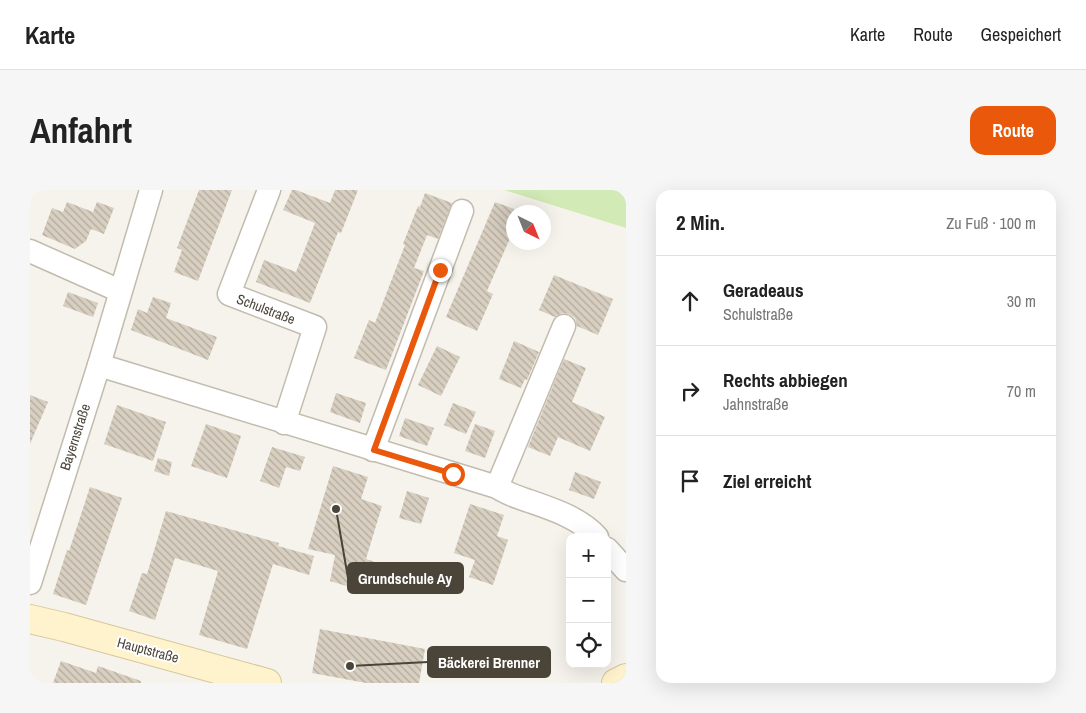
<!DOCTYPE html>
<html lang="de">
<meta charset="utf-8">
<style>
:root{--surface:#fff;--page:#f6f6f6;--text:#222;--muted:#767676;--line:#e0e0e0;--accent:#ea580c}
body{margin:0;font-family:"Archivo Narrow",sans-serif;background:var(--page);color:var(--text)}
.controls{position:absolute;right:15px;bottom:15px;display:grid;overflow:hidden;border-radius:10px;box-shadow:0 5px 20px #0002}
.controls button{width:45px;height:45px;display:grid;place-items:center;padding:0;border:0;border-bottom:1px solid var(--line);background:var(--surface);color:var(--text);font:25px sans-serif}
.compass{position:absolute;left:476px;top:15px;width:45px;height:45px;border-radius:50%;background:var(--surface);box-shadow:0 5px 20px #0002;rotate:137deg}
.stop{position:absolute;width:15px;height:15px;margin:-11px;border:4px solid #ea580c;border-radius:50%;background:#fff}
.stop.end{background:#ea580c;border-color:#fff;box-shadow:0 1px 5px #0008}
.list{margin:0;padding:0;list-style:none}
h2{display:flex;justify-content:space-between;align-items:center;height:65px;margin:0;padding:0 20px;font-size:21px}
h2 small{font-size:16px;font-weight:400;color:var(--muted)}
.list li{display:grid;grid-template-columns:32px 1fr auto;gap:15px;align-items:center;box-sizing:border-box;height:90px;padding:0 20px;border-top:1px solid var(--line)}
.list b{display:block;font-size:19px;white-space:nowrap}
.list p{margin:0;font-size:16px;white-space:nowrap;color:var(--muted)}
.list em{font-size:16px;font-style:normal;color:var(--muted)}
.icon{flex:none;width:28px;height:28px;fill:none;stroke:currentColor;stroke-width:2;stroke-linecap:round;stroke-linejoin:round}
.map{position:relative;flex:none;width:596px;height:493px;overflow:hidden;border-radius:15px}
header{display:flex;align-items:center;gap:30px;box-sizing:border-box;height:70px;padding:0 25px;background:var(--surface);border-bottom:1px solid var(--line)}
header strong{font-size:24px}
nav{display:flex;gap:28px;margin-inline-start:auto;font-size:18px}
.intro{display:flex;align-items:center;justify-content:space-between;box-sizing:border-box;height:120px;padding:0 30px}
h1{margin:0;font-size:35px}
.button{padding:12px 22px;border-radius:15px;background:var(--accent);color:#fff;font-size:18px;font-weight:700}
main{display:flex;gap:30px;padding:0 30px}
aside{flex:1;background:var(--surface);border-radius:15px;box-shadow:0 5px 20px #0002}
.map>svg:first-child{display:block}
.pitch{fill:#d2eab5}
.building{fill:url(#building-back-hatch)}
.lines{fill:none;stroke-linecap:round;stroke-linejoin:round}
.street-casing{stroke:#c2bbae;stroke-width:25}
.secondary-casing{stroke:#d6c79b;stroke-width:30}
.street{stroke:#fff;stroke-width:22}
.secondary{stroke:#fff3cd;stroke-width:28}
.route{stroke:#ea580c;stroke-width:6}
.labels{text-anchor:middle;stroke-width:4;stroke-linejoin:round;paint-order:stroke}
.street-label{font-size:14px;fill:#4b4439;stroke:#fff}
.leader{fill:none;stroke:#4b4439;stroke-width:2}
.callout-dot{fill:#4b4439;stroke:#fff;stroke-width:2}
.callout{fill:#4b4439;stroke:#4b4439;stroke-width:2}
.callout-label{font-size:15px;text-anchor:middle;font-weight:bold;fill:#fff}
</style>
<header>
<strong>Karte</strong>
<nav><a>Karte</a><a>Route</a><a>Gespeichert</a></nav>
</header>
<div class="intro"><h1>Anfahrt</h1><a class="button">Route</a></div>
<main>
<div class="map">
<svg width="596" height="493" viewBox="0 0 596 493">
<defs>
<pattern id="building-back-hatch" width="6" height="6" patternUnits="userSpaceOnUse" patternTransform="scale(1.25)"><rect width="6" height="6" fill="#d8cfc1"/><path d="M-1 5l2 2M0 0l6 6M5-1l2 2" fill="none" stroke="#b1aa9e"/></pattern>
</defs>
<rect width="100%" height="100%" fill="#f6f3ec"/>
<path class="pitch" d="M474 0H596V38Z"/>
<g class="building">
<path d="M169 0H202L168 91 144 82 152 60 147 58Z"/>
<path d="M262 0H266L300 13 305 0H328L311 43 308 42 280 113 226 92 234 70 266 82 285 33 253 20Z"/>
<path d="M395 3 422 13 408 49 397 45 384 78 394 81 356 180 324 168 339 130 345 133 375 55 373 54 388 16 390 17Z"/>
<path d="M37 12 63 22 67 12 84 18 74 44 61 39 56 51 45 59 12 45 22 18 33 22Z"/>
<path d="M465 12 484 19V39L457 101 463 104 447 141 416 127Z"/>
<path d="M524 85 583 109 568 145 547 136 545 128 539 124 532 123 525 127 509 120Z"/>
<path d="M38 102 68 113 63 127 33 116Z"/>
<path d="M123 107 141 113 136 128 187 147 178 170 101 140 108 119 117 123Z"/>
<path d="M484 151 509 162 497 190 495 189 491 198 469 189Z"/>
<path d="M407 156 430 167 411 206 388 195Z"/>
<path d="M534 169 556 178 542 212 575 227 560 261 528 247 520 266 498 257Z"/>
<path d="M306 203 336 213 330 233 300 222Z"/>
<path d="M0 205 18 212 0 254Z"/>
<path d="M423 213 446 222 436 244 414 235Z"/>
<path d="M87 215 136 232 123 271 74 254Z"/>
<path d="M375 228 404 238 397 256 369 246Z"/>
<path d="M176 234 211 246 197 288 161 276Z"/>
<path d="M445 234 465 241 455 268 435 261Z"/>
<path d="M242 257 275 267 270 281 256 277 249 298 230 291Z"/>
<path d="M128 268 142 272 139 286 124 281Z"/>
<path d="M303 276 338 287 331 309 352 316 336 369 345 372 336 402 300 391 305 365 278 359Z"/>
<path d="M545 282 571 292 564 309 539 300Z"/>
<path d="M60 297 92 308 56 415 23 404 37 360 39 361Z"/>
<path d="M377 301 399 308 391 334 369 328Z"/>
<path d="M440 314 474 325 467 346 478 350 463 395 439 387 445 370 424 363Z"/>
<path d="M136 321 249 353 248 356 284 366 279 385 243 374 217 459 169 445 188 381 145 368 125 430 99 421 112 383 117 384Z"/>
<path d="M290 439 395 459 389 493H336L282 483Z"/>
<path d="M31 471 66 483 68 476 111 491V493H23Z"/>
</g>
<g class="lines">
<defs>
<g id="street">
<path d="M239 0 199 104 285 137 254 233"/>
<path d="M0 61 90 101"/>
<path d="M69 175 467 297C477 304 487 307 499 311 522 319 550 328 567 347"/>
<path d="M343 260 432 21"/>
<path d="M467 297 534 136"/>
<path d="M577 359 596 380"/>
<path d="M0 393 69 175 121 0"/>
</g>
<g id="secondary">
<path d="M0 429 34 437 237 493"/>
<path d="M586 493 596 488"/>
</g>
</defs>
<use href="#street" class="street-casing"/>
<use href="#secondary" class="secondary-casing"/>
<use href="#street" class="street"/>
<use href="#secondary" class="secondary"/>
</g>
<g class="lines">
<path class="route" d="M410 80 344 260 423 284"/>
</g>
<g class="labels">
<g class="street-label">
<text transform="translate(236 119) rotate(21)" y="5">Schulstraße</text>
<text transform="translate(45 247) rotate(-72)" y="5">Bayernstraße</text>
<text transform="translate(118 460) rotate(15)" y="5">Hauptstraße</text>
</g>
</g>
<path class="leader" d="M306 319L318 388M320 476L398 472"/>
<g class="callout-dot">
<circle cx="306" cy="319" r="5"/>
<circle cx="320" cy="476" r="5"/>
</g>
<g class="callout">
<rect x="318" y="373" width="115" height="30" rx="5"/>
<rect x="398" y="457" width="122" height="30" rx="5"/>
</g>
<g class="callout-label">
<text x="375" y="394">Grundschule Ay</text>
<text x="459" y="478">Bäckerei Brenner</text>
</g>
</svg>
<div class="controls">
<button>+</button>
<button>−</button>
<button><svg class="icon" aria-label="locate" viewBox="0 0 24 24"><circle cx="12" cy="12" r="6"/><path d="M12 2v4M12 18v4M2 12h4M18 12h4"/></svg></button>
</div>
<svg class="compass" viewBox="-18 -18 36 36"><path d="M0-13l5 13h-10z" fill="#e53935"/><path d="M0 13l5-13h-10z" fill="#767676"/></svg>
<div class="stop" style="left:423px;top:284px"></div>
<div class="stop end" style="left:410px;top:80px"></div>
</div>
<aside>
<h2>2 Min.<small>Zu Fuß · 100 m</small></h2>
<ul class="list">
<li><svg class="icon" aria-label="ahead" viewBox="0 0 24 24"><path d="M12 20V5M6 11l6-6 6 6"/></svg><div><b>Geradeaus</b><p>Schulstraße</p></div><em>30 m</em></li>
<li><svg class="icon" aria-label="right" viewBox="0 0 24 24"><path d="M7 20v-9h11M14 6l5 5-5 5"/></svg><div><b>Rechts abbiegen</b><p>Jahnstraße</p></div><em>70 m</em></li>
<li><svg class="icon" aria-label="arrive" viewBox="0 0 24 24"><path d="M6 21V4h12l-3 4 3 4H6"/></svg><div><b>Ziel erreicht</b></div></li>
</ul>
</aside>
</main>
